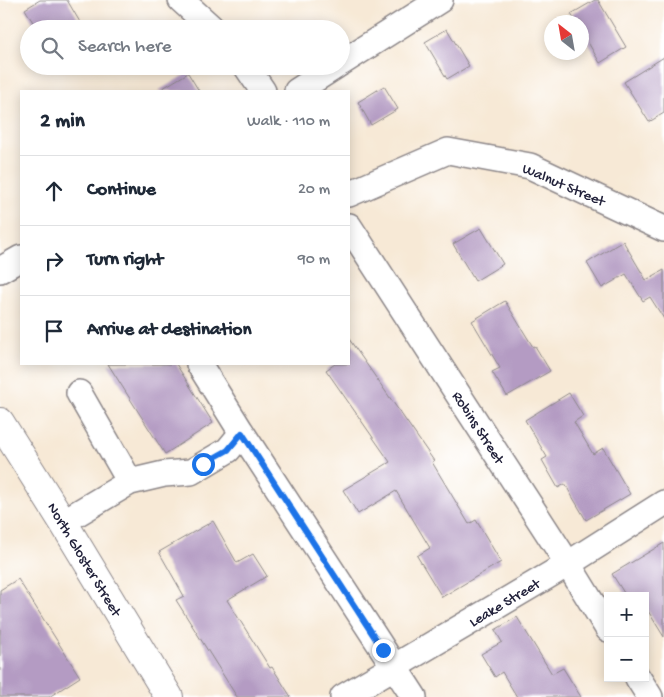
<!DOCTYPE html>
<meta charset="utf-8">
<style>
:root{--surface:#fff;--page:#f2f2f3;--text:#1f2937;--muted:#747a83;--line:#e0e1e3}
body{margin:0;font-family:"Gochi Hand",sans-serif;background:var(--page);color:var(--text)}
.controls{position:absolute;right:15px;bottom:15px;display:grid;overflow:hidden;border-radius:0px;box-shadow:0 2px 12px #0003}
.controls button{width:45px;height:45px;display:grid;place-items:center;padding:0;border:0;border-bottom:1px solid var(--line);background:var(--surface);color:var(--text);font:25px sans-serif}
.compass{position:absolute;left:544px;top:15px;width:45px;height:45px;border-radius:50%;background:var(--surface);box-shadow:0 2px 12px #0003;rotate:329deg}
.stop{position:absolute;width:15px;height:15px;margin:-11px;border:4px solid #1a73e8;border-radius:50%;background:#fff}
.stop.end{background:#1a73e8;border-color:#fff;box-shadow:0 1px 5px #0008}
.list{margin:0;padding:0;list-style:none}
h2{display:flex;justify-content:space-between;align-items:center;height:65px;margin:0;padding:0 20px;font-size:21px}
h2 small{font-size:16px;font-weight:400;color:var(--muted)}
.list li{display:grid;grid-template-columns:32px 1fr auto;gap:15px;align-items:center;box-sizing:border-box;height:70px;padding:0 20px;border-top:1px solid var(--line)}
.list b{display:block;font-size:19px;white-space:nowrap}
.list em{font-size:16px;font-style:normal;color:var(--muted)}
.icon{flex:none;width:28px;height:28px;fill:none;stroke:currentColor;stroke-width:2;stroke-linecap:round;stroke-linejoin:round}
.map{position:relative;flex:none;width:664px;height:697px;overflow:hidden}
.search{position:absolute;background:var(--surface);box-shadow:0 2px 12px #0003;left:20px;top:20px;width:330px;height:55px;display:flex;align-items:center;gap:12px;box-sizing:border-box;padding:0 18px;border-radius:28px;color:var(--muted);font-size:19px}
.panel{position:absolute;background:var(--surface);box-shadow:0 2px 12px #0003;left:20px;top:90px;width:330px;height:275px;border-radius:0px}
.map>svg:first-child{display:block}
.building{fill:#b49bc3}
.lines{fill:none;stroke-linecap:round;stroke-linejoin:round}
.minor-casing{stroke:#8c8688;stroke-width:28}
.major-casing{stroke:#8c8688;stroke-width:30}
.minor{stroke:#fff;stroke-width:25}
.major{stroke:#fff;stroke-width:28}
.route{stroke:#1a73e8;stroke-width:6}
.labels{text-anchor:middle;stroke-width:5;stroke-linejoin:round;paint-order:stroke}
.street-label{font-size:15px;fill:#22223b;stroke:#fff}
</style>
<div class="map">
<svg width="664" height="697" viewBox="0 0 664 697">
<rect width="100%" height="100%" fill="#fff"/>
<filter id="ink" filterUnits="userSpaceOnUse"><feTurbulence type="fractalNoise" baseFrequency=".02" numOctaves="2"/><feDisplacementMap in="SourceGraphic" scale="10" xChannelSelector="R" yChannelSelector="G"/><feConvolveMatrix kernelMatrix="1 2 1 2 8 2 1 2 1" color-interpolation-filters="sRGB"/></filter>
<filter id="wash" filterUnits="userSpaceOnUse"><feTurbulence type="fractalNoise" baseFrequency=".0096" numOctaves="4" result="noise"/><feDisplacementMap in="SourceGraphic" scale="20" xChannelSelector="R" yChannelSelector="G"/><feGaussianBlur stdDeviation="1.12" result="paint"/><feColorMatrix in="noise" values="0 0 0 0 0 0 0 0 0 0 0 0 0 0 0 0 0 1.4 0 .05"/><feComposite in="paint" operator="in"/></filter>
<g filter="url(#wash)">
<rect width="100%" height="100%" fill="#f7e9d6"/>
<g id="blocks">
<g class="building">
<path d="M40 0H67L84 29H37L25 9Z"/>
<path d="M595 0H598L626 47 600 63 582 32V22H576L571 14Z"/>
<path d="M447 29 469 66 447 79 425 42Z"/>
<path d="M664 57V113L649 122 624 82Z"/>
<path d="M188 73 199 91H158Z"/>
<path d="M384 86 398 109 371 125 358 102Z"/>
<path d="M481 228 503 264 475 281 453 244Z"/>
<path d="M623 241 646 280 664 270V319L650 297 643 301 626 274 602 288 587 263Z"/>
<path d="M505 301 533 347 535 346 550 371 507 396 492 372 500 368 472 321Z"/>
<path d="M349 339 434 461 432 462 469 524 476 520 501 562 442 597 417 556 430 548 396 491 358 514 343 490 390 462 326 370 335 364H349Z"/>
<path d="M108 364H176L213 423 165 454Z"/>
<path d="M569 393 583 416 574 422 593 454 603 448 630 494 586 520 565 484 558 488 542 460 547 457 525 420Z"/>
<path d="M213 521 237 563 253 554 267 576 227 600 270 668 272 667 291 697H237L176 600 184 596 159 552Z"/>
<path d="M664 543V637L645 606V596H626L612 574Z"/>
<path d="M18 579 80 677 49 697H0V590Z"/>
<path d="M517 617 552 674 563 668 581 697H517L502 672 495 677 481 654 502 642 495 630Z"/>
</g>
</g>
</g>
<g filter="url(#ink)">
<use href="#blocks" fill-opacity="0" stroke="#8c8688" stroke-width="1"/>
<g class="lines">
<defs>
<g id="minor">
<path d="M181 0 213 29"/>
<path d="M341 63 440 0"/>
<path d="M246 66 263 91"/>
<path d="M297 91 336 66"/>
<path d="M349 194 448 151 530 166 664 229"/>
<path d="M349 226 568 564 608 629"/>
<path d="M0 270 21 258"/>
<path d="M199 364 242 433 414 697"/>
<path d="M79 393 130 482"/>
<path d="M63 522 130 482 164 474 191 472 228 450 242 433"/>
<path d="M638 678 650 697"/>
<path d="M343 697 568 564 664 503"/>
</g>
<path id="major" d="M0 422 63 522 169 697"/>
</defs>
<use href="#minor" class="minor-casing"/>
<use href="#major" class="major-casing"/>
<use href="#minor" class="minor"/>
<use href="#major" class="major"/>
</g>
</g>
<g class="lines" filter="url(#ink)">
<path class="route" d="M203 464 228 450 242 433 383 650"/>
</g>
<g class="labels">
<g class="street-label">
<text transform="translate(564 184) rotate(23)" y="5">Walnut Street</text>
<text transform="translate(479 427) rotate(57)" y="5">Robins Street</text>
<text transform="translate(85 559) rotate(59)" y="5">North Gloster Street</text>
<text transform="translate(504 602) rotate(-31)" y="5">Leake Street</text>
</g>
</g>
</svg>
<div class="controls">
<button>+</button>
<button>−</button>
</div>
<svg class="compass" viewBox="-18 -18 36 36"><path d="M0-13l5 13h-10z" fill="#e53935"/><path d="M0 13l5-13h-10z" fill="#747a83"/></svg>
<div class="stop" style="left:203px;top:464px"></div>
<div class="stop end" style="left:383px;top:650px"></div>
<div class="search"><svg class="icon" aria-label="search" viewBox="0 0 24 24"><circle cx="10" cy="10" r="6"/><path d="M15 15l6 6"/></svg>Search here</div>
<section class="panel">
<h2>2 min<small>Walk · 110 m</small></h2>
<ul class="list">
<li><svg class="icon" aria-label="ahead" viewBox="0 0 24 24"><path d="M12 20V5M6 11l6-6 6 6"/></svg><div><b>Continue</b></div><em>20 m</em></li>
<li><svg class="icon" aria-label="right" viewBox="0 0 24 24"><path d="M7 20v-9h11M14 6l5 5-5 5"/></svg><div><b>Turn right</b></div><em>90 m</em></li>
<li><svg class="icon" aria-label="arrive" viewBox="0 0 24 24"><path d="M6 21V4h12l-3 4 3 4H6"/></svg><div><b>Arrive at destination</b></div></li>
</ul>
</section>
</div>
